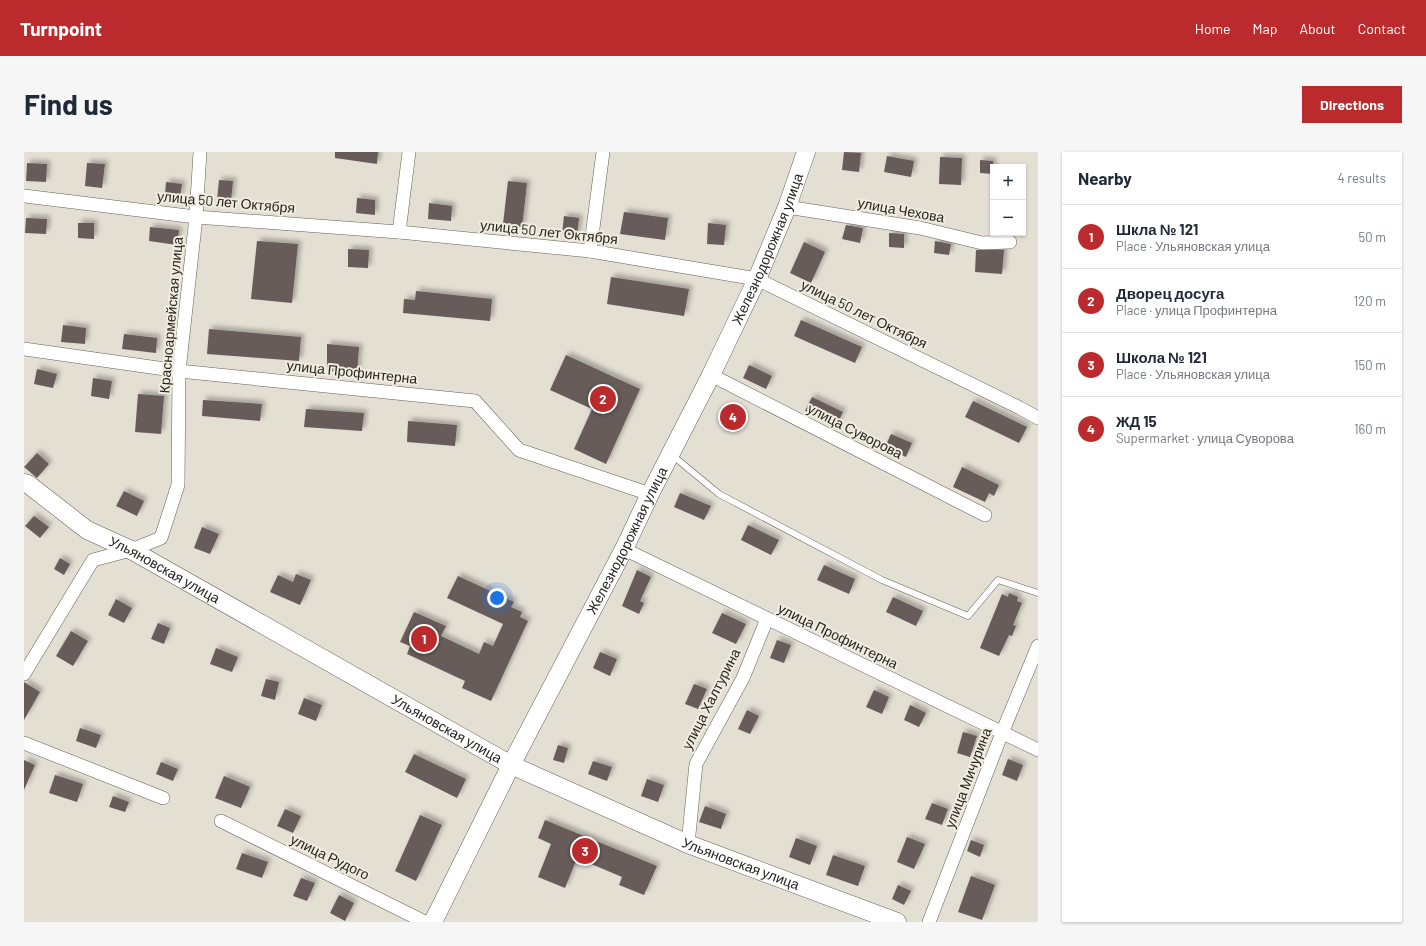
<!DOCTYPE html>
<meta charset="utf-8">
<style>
:root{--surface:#fff;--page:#f6f6f7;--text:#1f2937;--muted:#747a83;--line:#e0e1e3;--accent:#bb2b2e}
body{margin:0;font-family:Barlow,sans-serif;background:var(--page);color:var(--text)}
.controls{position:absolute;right:12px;top:12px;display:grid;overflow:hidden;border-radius:0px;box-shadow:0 1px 3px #0004}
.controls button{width:36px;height:36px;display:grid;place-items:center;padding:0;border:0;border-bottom:1px solid var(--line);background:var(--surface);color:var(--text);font:20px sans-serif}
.you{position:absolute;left:473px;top:446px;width:14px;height:14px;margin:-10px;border:3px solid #fff;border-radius:50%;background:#1a73e8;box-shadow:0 0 0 6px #1a73e833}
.badge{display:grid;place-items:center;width:26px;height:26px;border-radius:50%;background:var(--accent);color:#fff;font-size:13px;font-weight:700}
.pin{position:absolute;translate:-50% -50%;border:2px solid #fff;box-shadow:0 1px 4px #0006}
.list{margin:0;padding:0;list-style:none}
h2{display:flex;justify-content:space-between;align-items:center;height:52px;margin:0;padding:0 16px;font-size:17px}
h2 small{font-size:13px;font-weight:400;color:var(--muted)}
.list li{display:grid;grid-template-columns:26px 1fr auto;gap:12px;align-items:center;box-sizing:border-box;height:64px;padding:0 16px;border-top:1px solid var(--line)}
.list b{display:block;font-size:15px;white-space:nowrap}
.list p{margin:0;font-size:13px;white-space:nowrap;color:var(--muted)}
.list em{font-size:13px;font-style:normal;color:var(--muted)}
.map{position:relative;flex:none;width:1014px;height:770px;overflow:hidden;border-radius:0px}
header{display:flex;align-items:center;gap:24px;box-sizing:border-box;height:56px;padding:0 20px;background:var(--accent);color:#fff}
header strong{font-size:19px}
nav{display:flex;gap:22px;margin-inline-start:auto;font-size:14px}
.intro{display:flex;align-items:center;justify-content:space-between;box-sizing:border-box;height:96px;padding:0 24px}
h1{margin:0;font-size:28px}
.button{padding:10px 18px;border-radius:0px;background:var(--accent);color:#fff;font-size:14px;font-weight:700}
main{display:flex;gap:24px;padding:0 24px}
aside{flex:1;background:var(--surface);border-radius:0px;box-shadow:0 1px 3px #0004}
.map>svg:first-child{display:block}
.building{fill:#685b5a;filter:url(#shadow)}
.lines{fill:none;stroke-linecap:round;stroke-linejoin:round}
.lane-casing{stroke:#656056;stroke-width:7}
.street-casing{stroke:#656056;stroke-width:14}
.secondary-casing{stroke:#656056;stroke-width:19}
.lane{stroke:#fff;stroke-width:6}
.street{stroke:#fff;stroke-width:13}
.secondary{stroke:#fff;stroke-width:18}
.labels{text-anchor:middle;stroke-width:4;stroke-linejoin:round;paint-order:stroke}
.street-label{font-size:14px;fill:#262420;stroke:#f1ece0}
</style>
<header>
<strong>Turnpoint</strong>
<nav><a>Home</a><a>Map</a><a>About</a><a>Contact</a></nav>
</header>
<div class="intro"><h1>Find us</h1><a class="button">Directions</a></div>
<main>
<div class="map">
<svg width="1014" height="770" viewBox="0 0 1014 770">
<defs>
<filter id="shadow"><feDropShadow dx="3.5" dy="-3.5" stdDeviation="2" flood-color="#0004"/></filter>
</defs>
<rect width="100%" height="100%" fill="#e4dfd3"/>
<g class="building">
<path d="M311 0H354L353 12 311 6Z"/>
<path d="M820 0 837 1 835 20 818 18Z"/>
<path d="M863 4 890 9 887 25 860 20Z"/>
<path d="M916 5 938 6 937 33 915 32Z"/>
<path d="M956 8 969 9V22L956 21Z"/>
<path d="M3 11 23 12 22 30 2 29Z"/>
<path d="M63 11 81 12 78 36 61 34Z"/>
<path d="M195 28 209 29 207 49 193 48Z"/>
<path d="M484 29 503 31 498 75 479 72Z"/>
<path d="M142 30 158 32 156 45 141 43Z"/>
<path d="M333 46 351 48V63L332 61Z"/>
<path d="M405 51 428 54 427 69 404 67Z"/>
<path d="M600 60 644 66 641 88 596 82Z"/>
<path d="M540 64 555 66 553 84 538 82Z"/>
<path d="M2 66 23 67 22 82 1 81Z"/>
<path d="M54 71H70V87L54 86Z"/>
<path d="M684 71 702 73 700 93 683 92Z"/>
<path d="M822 73 839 76 836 91 818 87Z"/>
<path d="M126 75 155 78 153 93 125 89Z"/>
<path d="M865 81 880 82V96L865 95Z"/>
<path d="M233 89 274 92 268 151 227 147Z"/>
<path d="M911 89 927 92 925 103 910 101Z"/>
<path d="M780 90 801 100 787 131 766 121Z"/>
<path d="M324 97 345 98 344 116 324 115Z"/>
<path d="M952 98H980L978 122 951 120Z"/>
<path d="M587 125 665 137 660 164 583 152Z"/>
<path d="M392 139 468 147 466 169 379 161 380 147 391 148Z"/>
<path d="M777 168 838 195 831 211 770 184Z"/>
<path d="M39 173 62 176 61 192 37 190Z"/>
<path d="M185 177 277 185 275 209 183 202Z"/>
<path d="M100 182 133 186 132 201 98 197Z"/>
<path d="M303 192 335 195 333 221 303 219Z"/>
<path d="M542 203 616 237 582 312 550 297 568 257 526 238Z"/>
<path d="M725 213 748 224 742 237 719 226Z"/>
<path d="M13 217 33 222 29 236 10 232Z"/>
<path d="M69 226 88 229 85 247 67 244Z"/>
<path d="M114 242 140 244 137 282 111 280Z"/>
<path d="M788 245 819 260 812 274 781 259Z"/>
<path d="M179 248 238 252 236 269 178 264Z"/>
<path d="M949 249 1003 275 995 291 941 265Z"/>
<path d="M282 257 340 261 338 279 280 275Z"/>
<path d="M384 269 433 273 431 294 383 290Z"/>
<path d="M867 282 888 291 882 305 861 295Z"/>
<path d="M13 301 25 312 13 326 0 315Z"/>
<path d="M938 315 975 333 970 344 965 341 961 350 929 335Z"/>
<path d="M100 339 120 349 113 364 92 354Z"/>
<path d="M656 341 687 354 680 368 650 355Z"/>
<path d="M10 364 25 375 16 386 1 374Z"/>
<path d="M724 373 755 388 747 403 717 388Z"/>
<path d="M178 375 195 382 186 402 170 396Z"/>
<path d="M36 406 46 412 40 423 30 417Z"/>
<path d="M800 413 831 427 825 442 793 428Z"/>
<path d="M613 418 627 425 616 449 620 451 615 462 598 454Z"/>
<path d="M272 422 287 428 276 453 246 440 254 423 269 430Z"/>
<path d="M434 424 490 450 487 455 498 460 496 465 504 469 467 549 438 536 441 529 383 502 386 494 376 490 390 460 422 474 417 484 455 502 460 490 469 494 479 472 423 446Z"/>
<path d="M985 441 994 445 993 449 998 451 989 473 992 474 988 484 985 483 975 504 956 496 978 442 984 445Z"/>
<path d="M869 445 899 459 892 474 862 460Z"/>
<path d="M92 447 108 456 100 471 84 463Z"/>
<path d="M698 461 722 472 712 492 688 481Z"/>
<path d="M134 471 146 476 140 492 127 487Z"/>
<path d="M47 479 64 489 49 514 32 504Z"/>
<path d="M753 488 767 493 760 511 746 506Z"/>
<path d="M192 496 214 505 208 520 186 512Z"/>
<path d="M576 500 593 507 586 524 569 516Z"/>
<path d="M242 527 255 530 251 548 237 544Z"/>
<path d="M0 530 16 540 0 568Z"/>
<path d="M670 532 683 537 674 557 661 552Z"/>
<path d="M850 538 865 545 858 562 842 555Z"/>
<path d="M280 546 298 553 292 569 274 562Z"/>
<path d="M886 553 902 561 895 575 880 568Z"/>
<path d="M723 558 735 564 726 582 714 577Z"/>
<path d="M56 576 77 583 72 596 52 589Z"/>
<path d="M939 580 953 584 946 605 933 601Z"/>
<path d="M534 593 544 596 540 611 529 608Z"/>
<path d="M390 602 442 627 433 646 381 620Z"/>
<path d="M984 607 999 613 993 629 978 623Z"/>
<path d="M0 608 11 613 0 638Z"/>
<path d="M569 609 588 615 583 629 564 622Z"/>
<path d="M137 610 154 617 149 629 132 622Z"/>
<path d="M31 623 59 632 53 650 25 641Z"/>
<path d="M200 624 226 635 217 656 191 646Z"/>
<path d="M623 627 640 633 634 650 617 644Z"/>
<path d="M89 644 105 650 101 660 85 655Z"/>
<path d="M908 651 924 657 918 673 901 667Z"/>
<path d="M681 654 702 662 697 677 675 670Z"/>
<path d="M261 657 277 664 269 681 253 674Z"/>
<path d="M396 663 418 673 392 729 371 719Z"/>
<path d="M521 668 633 714 620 743 595 733 598 725 553 706 541 736 514 725 527 692 514 686Z"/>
<path d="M883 685 901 692 890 717 873 710Z"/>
<path d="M772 686 793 694 786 713 765 705Z"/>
<path d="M947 688 960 693 956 705 943 699Z"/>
<path d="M218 701 244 710 238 726 212 717Z"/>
<path d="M809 703 841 714 834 734 802 723Z"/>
<path d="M947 724 971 733 958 768 934 760Z"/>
<path d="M277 726 291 731 283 749 269 744Z"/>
<path d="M874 733 887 739 880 753 868 747Z"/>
<path d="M315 743 330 751 321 769 306 761Z"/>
</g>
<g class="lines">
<defs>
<path id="lane" d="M648 303 695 342 858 428 944 464 974 428 1014 441"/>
<g id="street">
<path d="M0 44 172 65 375 80 566 99 733 127 996 256 1014 266"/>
<path d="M763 55 896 76 958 91 986 90"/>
<path d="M375 80 385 0"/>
<path d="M566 99 579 0"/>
<path d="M0 197 155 219 451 249 495 298 626 342"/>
<path d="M687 223 961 363"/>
<path d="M600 397 1014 598"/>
<path d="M0 522 69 408 107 398 137 386 154 333 155 219 172 65 176 0"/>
<path d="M0 591 139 646"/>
<path d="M197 669 401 770"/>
<path d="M664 692 672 612 719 526 743 467"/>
<path d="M905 770 978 581 1014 494"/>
</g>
<g id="secondary">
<path id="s1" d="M0 331 4 332 63 378 107 398 487 613 664 692 873 770"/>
<path id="s2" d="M409 770 487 613 600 397 626 342 687 223 733 127 763 55 782 0"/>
</g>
</defs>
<use href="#lane" class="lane-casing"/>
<use href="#street" class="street-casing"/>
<use href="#secondary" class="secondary-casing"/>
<use href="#lane" class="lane"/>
<use href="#street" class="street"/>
<use href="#secondary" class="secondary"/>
</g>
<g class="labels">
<g class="street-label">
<text transform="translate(202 50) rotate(5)" y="5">улица 50 лет Октября</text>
<text transform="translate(877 58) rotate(10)" y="5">улица Чехова</text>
<text transform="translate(525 80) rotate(6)" y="5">улица 50 лет Октября</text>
<text dy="5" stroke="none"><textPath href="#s2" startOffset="752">Железнодорожная улица</textPath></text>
<text transform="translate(840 162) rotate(26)" y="5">улица 50 лет Октября</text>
<text transform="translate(147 163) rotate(-85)" y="5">Красноармейская улица</text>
<text transform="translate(328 220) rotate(6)" y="5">улица Профинтерна</text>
<text transform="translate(831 279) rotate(27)" y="5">улица Суворова</text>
<text dy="5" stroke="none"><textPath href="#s2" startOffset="428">Железнодорожная улица</textPath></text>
<text dy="5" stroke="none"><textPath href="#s1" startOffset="166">Ульяновская улица</textPath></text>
<text transform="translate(814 484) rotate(26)" y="5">улица Профинтерна</text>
<text transform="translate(687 547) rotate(-63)" y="5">улица Халтурина</text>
<text dy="5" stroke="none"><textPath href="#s1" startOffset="490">Ульяновская улица</textPath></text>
<text transform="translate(944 626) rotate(-69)" y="5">улица Мичурина</text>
<text transform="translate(306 705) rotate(26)" y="5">улица Рудого</text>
<text dy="5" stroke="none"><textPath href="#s1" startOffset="814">Ульяновская улица</textPath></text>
</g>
</g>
</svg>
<div class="controls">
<button>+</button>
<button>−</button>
</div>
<div class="you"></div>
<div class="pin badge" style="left:400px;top:487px">1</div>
<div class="pin badge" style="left:579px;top:247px">2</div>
<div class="pin badge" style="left:561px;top:699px">3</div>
<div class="pin badge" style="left:709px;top:265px">4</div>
</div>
<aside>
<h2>Nearby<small>4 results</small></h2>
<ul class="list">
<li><span class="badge">1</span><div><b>Шкла № 121</b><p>Place · Ульяновская улица</p></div><em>50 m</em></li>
<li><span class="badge">2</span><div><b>Дворец досуга</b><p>Place · улица Профинтерна</p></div><em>120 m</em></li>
<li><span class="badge">3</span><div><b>Школа № 121</b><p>Place · Ульяновская улица</p></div><em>150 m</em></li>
<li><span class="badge">4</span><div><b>ЖД 15</b><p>Supermarket · улица Суворова</p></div><em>160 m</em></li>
</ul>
</aside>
</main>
